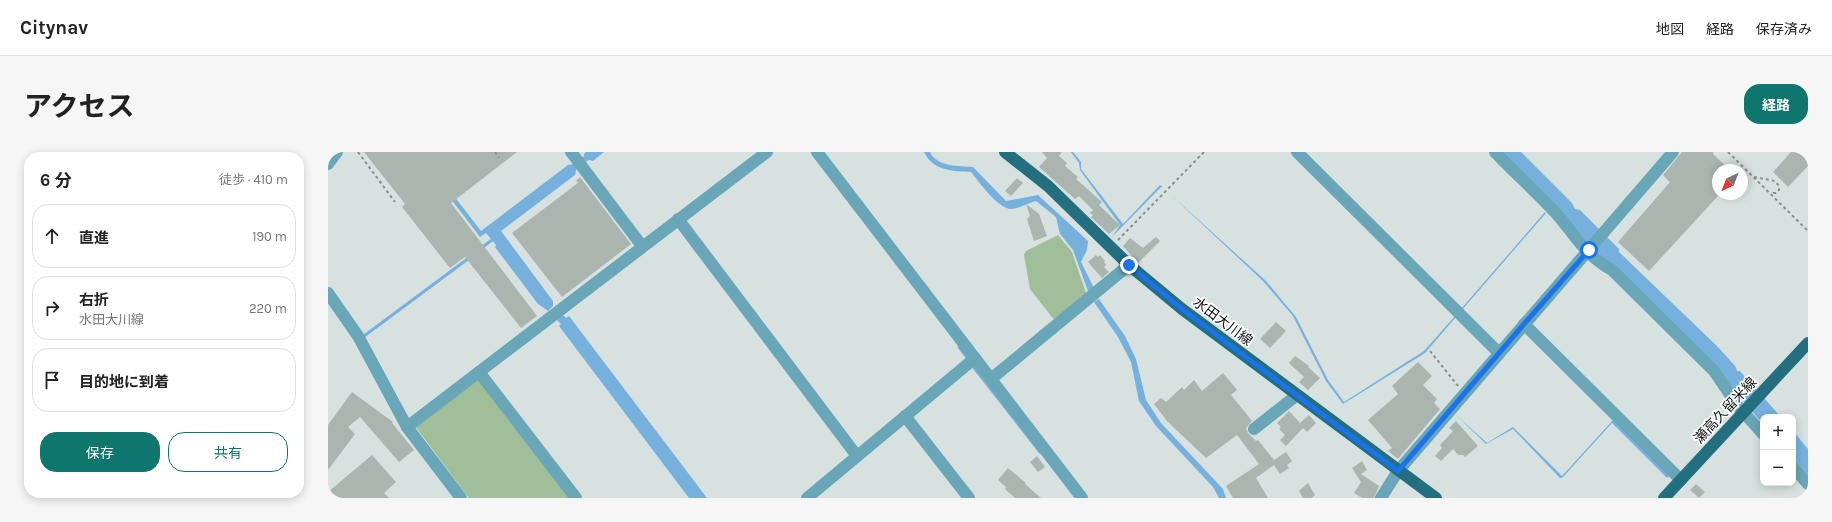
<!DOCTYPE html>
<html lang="ja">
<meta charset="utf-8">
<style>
:root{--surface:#fff;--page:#f6f6f6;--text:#222;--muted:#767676;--line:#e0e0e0;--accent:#0f766e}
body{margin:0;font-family:Karla,"Noto Sans JP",sans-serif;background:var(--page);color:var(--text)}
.controls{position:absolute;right:12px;bottom:12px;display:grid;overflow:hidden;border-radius:8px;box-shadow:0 2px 10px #0003}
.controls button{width:36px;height:36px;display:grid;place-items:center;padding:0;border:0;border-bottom:1px solid var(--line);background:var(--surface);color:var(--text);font:20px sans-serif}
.compass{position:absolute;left:1384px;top:12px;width:36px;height:36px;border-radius:50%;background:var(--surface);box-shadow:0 2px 10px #0003;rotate:223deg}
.stop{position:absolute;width:12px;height:12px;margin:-9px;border:3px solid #1a73e8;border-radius:50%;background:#fff}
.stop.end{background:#1a73e8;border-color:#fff;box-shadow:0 1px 4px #0008}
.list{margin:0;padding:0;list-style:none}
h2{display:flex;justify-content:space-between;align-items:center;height:52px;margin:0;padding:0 16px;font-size:17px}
h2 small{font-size:13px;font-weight:400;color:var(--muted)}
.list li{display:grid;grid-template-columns:26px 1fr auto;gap:12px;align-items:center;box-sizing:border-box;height:64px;margin:0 8px 8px;padding:0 8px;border:1px solid var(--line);border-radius:16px}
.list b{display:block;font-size:15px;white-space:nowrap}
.list p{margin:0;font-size:13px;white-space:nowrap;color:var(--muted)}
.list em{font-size:13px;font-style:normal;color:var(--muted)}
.actions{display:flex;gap:8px;padding:12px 16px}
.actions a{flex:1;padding:9px 0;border:1px solid var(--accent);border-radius:16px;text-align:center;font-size:14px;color:var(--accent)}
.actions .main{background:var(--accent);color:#fff}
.icon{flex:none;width:22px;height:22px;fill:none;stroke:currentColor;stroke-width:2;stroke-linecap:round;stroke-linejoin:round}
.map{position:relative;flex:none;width:1480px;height:346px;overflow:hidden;border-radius:16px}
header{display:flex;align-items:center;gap:24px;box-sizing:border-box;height:56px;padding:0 20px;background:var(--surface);border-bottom:1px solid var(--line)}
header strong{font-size:19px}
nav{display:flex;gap:22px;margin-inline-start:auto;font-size:14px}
.intro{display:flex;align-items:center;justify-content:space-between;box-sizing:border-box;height:96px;padding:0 24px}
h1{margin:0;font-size:28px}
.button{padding:10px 18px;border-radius:16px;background:var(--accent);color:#fff;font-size:14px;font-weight:700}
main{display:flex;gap:24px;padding:0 24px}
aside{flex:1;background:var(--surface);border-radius:16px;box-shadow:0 2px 10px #0003}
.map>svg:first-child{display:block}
.green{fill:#a0be98}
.water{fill:#76b1de}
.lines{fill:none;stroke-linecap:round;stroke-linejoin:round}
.stream{stroke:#76b1de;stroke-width:3}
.building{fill:#abb5b0}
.path{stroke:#878f8f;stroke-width:2;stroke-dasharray:3 3;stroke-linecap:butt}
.minor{stroke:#69a6b7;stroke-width:12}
.major{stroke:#236f80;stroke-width:12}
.route{stroke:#1a73e8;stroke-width:5}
.labels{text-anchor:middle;stroke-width:3.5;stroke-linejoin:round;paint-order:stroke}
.street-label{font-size:14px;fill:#101414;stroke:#fff}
</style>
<header>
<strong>Citynav</strong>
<nav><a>地図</a><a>経路</a><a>保存済み</a></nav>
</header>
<div class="intro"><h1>アクセス</h1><a class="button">経路</a></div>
<main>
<aside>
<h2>6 分<small>徒歩 · 410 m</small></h2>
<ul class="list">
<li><svg class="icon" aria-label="ahead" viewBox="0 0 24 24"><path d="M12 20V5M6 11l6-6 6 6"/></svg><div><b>直進</b></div><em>190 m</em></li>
<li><svg class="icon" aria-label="right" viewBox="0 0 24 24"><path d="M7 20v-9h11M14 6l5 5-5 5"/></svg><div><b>右折</b><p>水田大川線</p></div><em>220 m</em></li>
<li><svg class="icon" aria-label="arrive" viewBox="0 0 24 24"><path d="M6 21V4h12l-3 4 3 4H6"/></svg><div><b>目的地に到着</b></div></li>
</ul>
<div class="actions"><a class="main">保存</a><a>共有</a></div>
</aside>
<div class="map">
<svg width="1480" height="346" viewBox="0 0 1480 346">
<rect width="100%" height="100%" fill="#d6e1e0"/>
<g class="green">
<path d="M730 83 744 100 759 144 727 169 702 137 696 103 698 99Z"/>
<path d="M151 225 244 346H141L87 274Z"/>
</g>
<g class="water">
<path d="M87 0H92L153 79 240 13 246 12 249 15 247 23 173 79 225 149V154L220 159 210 152 167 95 168 93 158 81 152 85Z"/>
<path d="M258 0H276L265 9 261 8 256 11 253 7 256 4V2Z"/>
<path d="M596 0H602C609 15 631 14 645 15L678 49 710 43 760 89 759 98 753 110 766 136 760 139 745 98 732 82 728 65 708 49C701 51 692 56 684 57 671 58 651 30 643 20 624 19 605 19 596 0Z"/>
<path d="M743 0H745L753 10V17L795 72 832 33 835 35H833L784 85 792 73 752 18 751 11Z"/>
<path d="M1173 0H1193L1244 51 1247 57 1252 58 1291 97V100L1390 195 1408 215 1409 219H1412L1453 265H1435V272L1413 247 1391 218 1272 106Z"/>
<path d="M842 42 938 129 968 165 1000 228 1016 250 1096 199 1127 164 1128 165 1097 201 1015 252 998 229 965 164 935 129Z"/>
<path d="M1217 60 1218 61 1134 158 1133 157Z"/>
<path d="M771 147 797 184 808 207 818 248 833 271 895 337 898 346H891L885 335 828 274 811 249 803 210 790 185 766 150Z"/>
<path d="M234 162 238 166 241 164 379 346H361L231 174 233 172 228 167Z"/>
<path d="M1126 261 1159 291 1185 275 1234 324 1285 268 1341 324 1339 326 1284 271 1235 325 1232 326 1185 277 1158 292Z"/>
<path d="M1465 279 1480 297V323L1465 306Z"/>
</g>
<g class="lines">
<g class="stream">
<path d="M153 96 164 88"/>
<path d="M34 182 36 184 141 106"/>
<path d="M631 195 641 208"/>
<path d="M644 213 712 300"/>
</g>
</g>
<g class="building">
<path d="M36 0H189L123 51 209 164 193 176 137 105 122 116 74 55 77 52Z"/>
<path d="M714 0H734L731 4 739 11 737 14 750 25 748 27 774 50 771 53 792 73 781 82 763 65 765 63 762 61 765 58 751 44 747 47 711 15 719 6Z"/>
<path d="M1354 0H1385V2L1402 18H1390V44L1321 119 1290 90 1342 30 1335 23Z"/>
<path d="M1463 0H1480V14L1460 35 1445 20Z"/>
<path d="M252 25 303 92 234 145 184 81 250 31 248 29Z"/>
<path d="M689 26 695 31 683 44 677 39Z"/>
<path d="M698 52 711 62 719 84 706 89 699 67 702 64Z"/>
<path d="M828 85 832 89 810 111 795 94 802 86 815 96Z"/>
<path d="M768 103 770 105 772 103 777 109 776 110 778 113 776 115 781 120 774 126 760 110Z"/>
<path d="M948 170 958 179 942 196 932 187Z"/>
<path d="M967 204 981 214 980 215 992 226 980 238 971 230 976 225 961 211Z"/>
<path d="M1090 210 1104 224 1095 233 1109 247 1106 251 1112 257 1070 307 1060 299 1064 296 1040 268 1070 242 1064 234Z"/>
<path d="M895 221 909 238 903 243 924 269 918 276 920 281 928 289 930 288 946 308 958 300 964 309 959 313 961 316 952 322 946 313 928 326 940 346H905L898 334 931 312 909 283 878 306 839 269 826 252 833 246 838 250 854 235 856 238 866 228 874 239Z"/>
<path d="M24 240 65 270 64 271 86 298 71 310 32 265 20 275 27 282 0 318V273Z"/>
<path d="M961 259 972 271 981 263 988 271 979 280 975 276 958 294 952 288 957 283 951 277 953 275 949 271Z"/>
<path d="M1128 269 1150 294 1137 305 1135 303H1130L1125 297 1113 309 1107 304 1114 296 1112 293 1125 279 1121 276Z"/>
<path d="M44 303 68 330 56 341 61 346H0V340Z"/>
<path d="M709 304 717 315 710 320 702 310Z"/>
<path d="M1034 309 1039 318 1033 322 1051 334 1046 346H1034L1026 341 1033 330 1024 316Z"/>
<path d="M680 316 698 331 697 332 713 346H687L677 337 678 335 670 328Z"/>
<path d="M980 331 987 343 984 346H975L971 339Z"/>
<path d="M1368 332 1377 340 1371 346 1362 338Z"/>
</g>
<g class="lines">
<g class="path">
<path d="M30 0 67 50"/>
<path d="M167 0 171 6"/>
<path d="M1400 0 1480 79"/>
<path d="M1426 25 1447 29 1451 34V38L1448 41H1442"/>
<path d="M790 88 876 0"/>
<path d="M1102 199 1130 234"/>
</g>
<g class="minor">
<path d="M243 0 314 94"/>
<path d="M489 0 754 346"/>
<path d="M969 0 1171 201"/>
<path d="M1167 0C1186 20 1207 39 1226 59 1248 83 1254 101 1284 118L1386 219 1409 253 1435 282"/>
<path d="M0 12 9 0"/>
<path d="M350 67 529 304"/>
<path d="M0 141 30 184 79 275 133 346"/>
<path d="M1196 172 1353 328"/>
<path d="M151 220 248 346"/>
<path d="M663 227 801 113"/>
<path d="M577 264 641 346"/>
<path d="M79 275 439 0"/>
<path d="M926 277 969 243"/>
<path d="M1465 315 1480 332"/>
<path d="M479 346 647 206"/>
<path d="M1053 346 1070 319 1345 0"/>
</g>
<g class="major">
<path d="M677 0 720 34 801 113 854 157 1108 346"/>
<path d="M1336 346 1480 191"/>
</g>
</g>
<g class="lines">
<path class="route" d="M801 113 854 157 1070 319 1196 172 1261 98"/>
</g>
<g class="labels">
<g class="street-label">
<text transform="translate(895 169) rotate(37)" y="5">水田大川線</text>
<text transform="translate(1397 258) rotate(-47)" y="5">瀬高久留米線</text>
</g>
</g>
</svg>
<div class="controls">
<button>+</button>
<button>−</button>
</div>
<svg class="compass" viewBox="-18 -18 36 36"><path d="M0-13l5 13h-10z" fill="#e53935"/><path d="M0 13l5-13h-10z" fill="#767676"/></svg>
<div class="stop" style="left:1261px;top:98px"></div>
<div class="stop end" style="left:801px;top:113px"></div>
</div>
</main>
